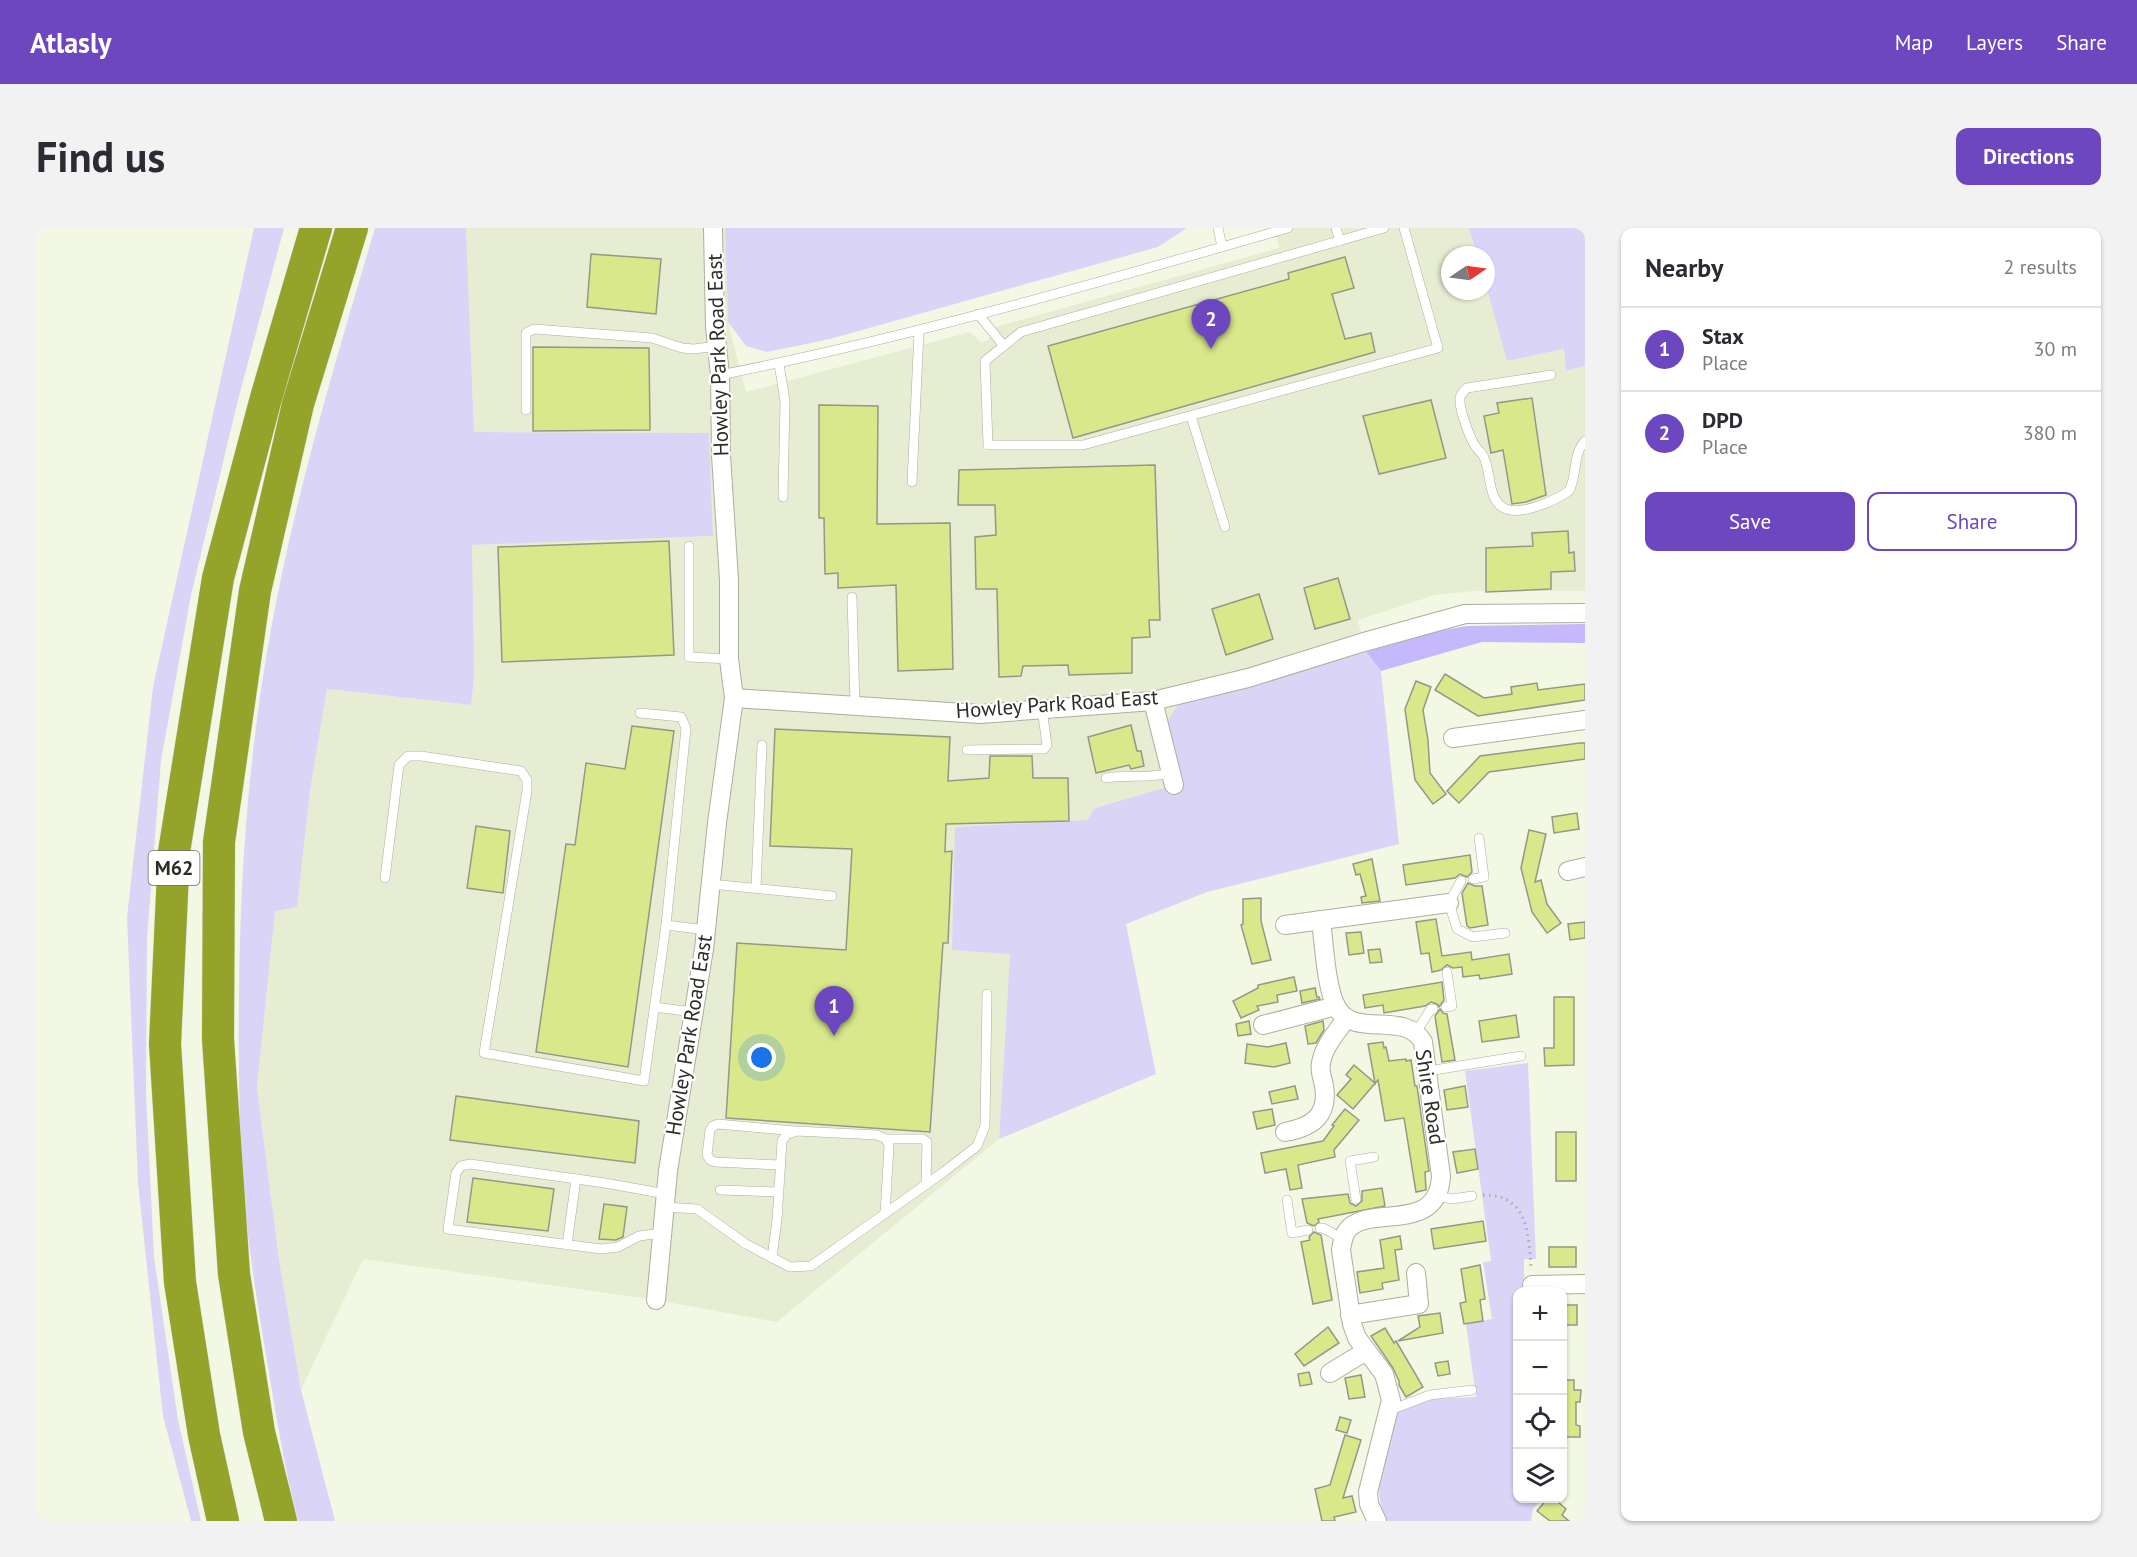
<!DOCTYPE html>
<meta charset="utf-8">
<style>
:root{--surface:#fff;--page:#f2f2f3;--text:#2b2b33;--muted:#7c7c81;--line:#e1e1e2;--accent:#6c47c0}
body{margin:0;font-family:"PT Sans",sans-serif;background:var(--page);color:var(--text)}
.controls{position:absolute;right:18px;bottom:18px;display:grid;overflow:hidden;border-radius:12px;box-shadow:0 2px 4px #0004}
.controls button{width:54px;height:54px;display:grid;place-items:center;padding:0;border:0;border-bottom:2px solid var(--line);background:var(--surface);color:var(--text);font:30px sans-serif}
.compass{position:absolute;left:1405px;top:18px;width:54px;height:54px;border-radius:50%;background:var(--surface);box-shadow:0 2px 4px #0004;rotate:77deg}
.you{position:absolute;left:726px;top:830px;width:21px;height:21px;margin:-15px;border:4px solid #fff;border-radius:50%;background:#1a73e8;box-shadow:0 0 0 9px #1a73e833}
.badge{display:grid;place-items:center;width:39px;height:39px;border-radius:50%;background:var(--accent);color:#fff;font-size:20px;font-weight:700}
.pin{position:absolute;translate:-50% -50px;filter:drop-shadow(0 2px 3px #0008)}
.pin::after{content:'';position:absolute;top:32px;width:21px;height:18px;background:inherit;clip-path:polygon(0 0,100% 0,50% 100%)}
.list{margin:0;padding:0;list-style:none}
h2{display:flex;justify-content:space-between;align-items:center;height:78px;margin:0;padding:0 24px;font-size:26px}
h2 small{font-size:20px;font-weight:400;color:var(--muted)}
.list li{display:grid;grid-template-columns:39px 1fr auto;gap:18px;align-items:center;box-sizing:border-box;height:84px;padding:0 24px;border-top:2px solid var(--line)}
.list b{display:block;font-size:22px;white-space:nowrap}
.list p{margin:0;font-size:20px;white-space:nowrap;color:var(--muted)}
.list em{font-size:20px;font-style:normal;color:var(--muted)}
.actions{display:flex;gap:12px;padding:18px 24px}
.actions a{flex:1;padding:14px 0;border:2px solid var(--accent);border-radius:12px;text-align:center;font-size:21px;color:var(--accent)}
.actions .main{background:var(--accent);color:#fff}
.icon{flex:none;width:33px;height:33px;fill:none;stroke:currentColor;stroke-width:2;stroke-linecap:round;stroke-linejoin:round}
.map{position:relative;flex:none;width:1549px;height:1293px;overflow:hidden;border-radius:12px}
header{display:flex;align-items:center;gap:36px;box-sizing:border-box;height:84px;padding:0 30px;background:var(--accent);color:#fff}
header strong{font-size:28px}
nav{display:flex;gap:33px;margin-inline-start:auto;font-size:21px}
.intro{display:flex;align-items:center;justify-content:space-between;box-sizing:border-box;height:144px;padding:0 36px}
h1{margin:0;font-size:42px}
.button{padding:15px 27px;border-radius:12px;background:var(--accent);color:#fff;font-size:21px;font-weight:700}
main{display:flex;gap:36px;padding:0 36px}
aside{flex:1;background:var(--surface);border-radius:12px;box-shadow:0 2px 4px #0004}
.map>svg:first-child{display:block}
.built{fill:#e7edd2}
.green{fill:#dad4f7}
.forest{fill:#c5b8fc}
.building{fill:#d8e88b;stroke:#949886;stroke-width:1.5}
.lines{fill:none;stroke-linecap:round;stroke-linejoin:round}
.service-casing{stroke:#abaf9d;stroke-width:10}
.minor-casing{stroke:#abaf9d;stroke-width:20}
.motorway-casing{stroke:#dddddc;stroke-width:33}
.path{stroke:#aaae9f;stroke-width:3;stroke-dasharray:1.5 4.5;stroke-linecap:butt}
.service{stroke:#fff;stroke-width:9}
.minor{stroke:#fff;stroke-width:18}
.motorway{stroke:#94a32a;stroke-width:32}
.labels{text-anchor:middle;stroke-width:4.5;stroke-linejoin:round;paint-order:stroke}
.shield{fill:#fff;stroke:#6b6c67;stroke-width:1.5}
.shield-label{font-size:20px;font-weight:bold;fill:#2b2d26}
.street-label{font-size:21px;fill:#2b2d26;stroke:#fff}
</style>
<header>
<strong>Atlasly</strong>
<nav><a>Map</a><a>Layers</a><a>Share</a></nav>
</header>
<div class="intro"><h1>Find us</h1><a class="button">Directions</a></div>
<main>
<div class="map">
<svg width="1549" height="1293" viewBox="0 0 1549 1293">
<rect width="100%" height="100%" fill="#f3f8e5"/>
<path class="built" d="M430 0H689L692 94 710 164 934 104 946 115 953 111 959 99 1243 20 1238 0H1433L1441 27H1414V63H1450V58L1471 133 1528 121 1530 143 1549 138V363H1438L1399 367 1322 392 1330 424 1202 462 1145 472V555L1059 580 1051 592 919 599 974 726 963 911 741 1094 620 1072 327 1031 265 1162 243 1032 221 860 239 683 261 678 274 563 291 461 435 477 438 451 435 317 677 308 673 205 438 204Z"/>
<g class="green">
<path d="M218 0H248L202 172 155 367 125 533 111 710 110 864 118 1029 142 1192 165 1293H155L127 1188 102 955 91 689 117 459Z"/>
<path d="M339 0H430L438 204 673 205 677 308 436 317 438 451 435 477 291 461 274 563 261 679 239 683 221 860 243 1032 265 1162 299 1293H262C249 1242 240 1189 232 1138 222 1081 213 1025 208 968 203 902 202 836 203 770 204 643 213 520 236 396 261 261 300 131 339 0Z"/>
<path d="M689 0H1151L1122 19 794 111 731 124 710 118 692 94Z"/>
<path d="M1433 0H1549V138L1530 143 1528 121 1471 133 1450 58V27H1441Z"/>
<path d="M1330 424 1345 443 1363 616 1171 664 1090 696 1120 846 963 911 974 726 916 722 919 599 1051 592 1059 580 1145 555 1131 494 1145 472 1202 462Z"/>
<path d="M1492 835 1500 1031H1488V1063L1482 1064V1270L1506 1271 1497 1281 1495 1293H1352C1332 1262 1350 1215 1362 1184L1395 1171 1440 1169 1430 1096 1456 1091 1447 1034 1455 1033 1429 843Z"/>
</g>
<path class="forest" d="M1549 396V415L1446 414 1345 443 1330 424 1402 403 1431 398Z"/>
<g class="building">
<path d="M555 26 625 31 620 86 551 79Z"/>
<path d="M1309 29 1318 60 1296 66 1309 111 1335 105 1339 124 1037 210 1012 118 1253 51 1252 45Z"/>
<path d="M497 119 613 120 614 202 497 203Z"/>
<path d="M1496 170 1510 267 1490 274 1476 276 1467 222 1455 225 1448 188 1463 185 1461 175Z"/>
<path d="M1395 172 1410 230 1343 246 1327 188Z"/>
<path d="M783 177 842 178 841 296 914 295 917 441 862 443 860 357 802 360V345L789 346 788 290H783Z"/>
<path d="M1119 237 1124 392H1113L1114 409 1096 410V445L1033 447 1032 437 987 438 985 448 963 449 961 361H940L939 309 960 307 959 277H922L923 242Z"/>
<path d="M1532 303 1533 325 1538 324 1539 343 1515 344V361L1450 364V320L1497 318 1496 305Z"/>
<path d="M633 313 638 427 466 434 462 319Z"/>
<path d="M1302 350 1314 391 1279 401 1268 360Z"/>
<path d="M1223 366 1237 411 1190 427 1176 381Z"/>
<path d="M1409 446 1448 470 1476 466 1475 459 1501 455 1502 462 1549 456V472L1442 488 1399 462Z"/>
<path d="M1380 453 1395 459 1387 482 1392 512 1394 545 1410 566 1397 576 1379 552 1369 481Z"/>
<path d="M1095 497 1101 523H1105L1108 538 1095 541 1093 537 1060 545 1052 509Z"/>
<path d="M596 498 638 503 592 839 500 824 530 616 539 617 550 535 589 541Z"/>
<path d="M739 501 914 509 912 553 953 550 954 528H996L997 550H1032L1033 593 910 596 909 624 916 623 912 715H907L894 904 690 890 701 715 810 722 816 621 734 618Z"/>
<path d="M1544 515H1549V531L1453 544 1423 575 1411 563 1444 528Z"/>
<path d="M1541 585 1543 601 1518 605 1516 589Z"/>
<path d="M440 598 474 603 467 665 431 660Z"/>
<path d="M1493 602 1510 606 1499 654 1505 652 1511 676 1525 695 1511 705 1496 684 1485 640Z"/>
<path d="M1434 627 1436 644 1431 649 1424 646 1419 650 1370 657 1367 637Z"/>
<path d="M1336 631 1344 673 1326 675 1325 669 1330 668 1324 646 1320 647 1317 636Z"/>
<path d="M1432 655 1439 658H1446L1452 697 1434 700 1431 698 1426 665Z"/>
<path d="M1225 670V693L1235 732 1216 736 1205 697 1207 696V671Z"/>
<path d="M1400 691 1406 728 1435 724 1436 732 1473 726 1476 746 1444 751 1443 747 1427 749 1426 739 1417 740 1411 737 1405 742 1396 744 1393 725 1385 726 1380 694Z"/>
<path d="M1549 694V710L1534 712 1532 696Z"/>
<path d="M1325 704 1328 725 1313 727 1310 705Z"/>
<path d="M1344 721 1346 734 1334 735 1332 722Z"/>
<path d="M1258 749 1261 763 1241 767 1242 774 1221 778 1223 782 1205 790 1197 773 1222 760V757Z"/>
<path d="M1406 754 1408 772 1403 779 1401 776 1395 774 1389 778 1348 785 1347 777 1329 780 1327 767Z"/>
<path d="M1279 760 1281 769H1283L1284 771 1266 775 1264 763Z"/>
<path d="M1518 769H1538V837L1509 838 1508 820H1518Z"/>
<path d="M1404 781 1407 785 1411 786 1419 832 1406 834 1399 788Z"/>
<path d="M1480 787 1483 809 1446 814 1443 793Z"/>
<path d="M1213 793 1215 806 1202 808 1200 796Z"/>
<path d="M1287 793 1288 802 1280 815 1272 816 1269 798Z"/>
<path d="M1347 814 1348 820 1350 819 1353 833 1370 831V833L1375 832 1379 858H1381L1393 943 1389 944 1390 962 1380 964 1368 890 1349 893 1342 852 1317 881 1301 867 1315 851 1310 847 1318 837 1339 855 1332 816Z"/>
<path d="M1250 815 1254 835 1238 839 1209 835 1211 816 1232 819Z"/>
<path d="M1259 858 1262 871 1236 876 1233 864Z"/>
<path d="M1429 858 1432 879 1411 882 1408 862Z"/>
<path d="M420 868 603 893 599 935 414 912Z"/>
<path d="M1236 881 1239 897 1221 901 1217 884Z"/>
<path d="M1309 881 1323 892 1298 922 1299 929 1262 937 1266 960 1254 962 1250 941 1229 945 1225 925 1287 913 1298 898 1296 897Z"/>
<rect x="1520" y="904" width="20" height="49"/>
<path d="M1439 921 1442 941 1421 945 1417 924Z"/>
<path d="M437 950 518 961 512 1003 431 994Z"/>
<path d="M1346 960 1349 978 1282 991 1283 994 1278 998 1271 995 1266 971 1312 966 1314 975 1320 978 1326 973V963Z"/>
<path d="M568 976 591 979 587 1009 580 1012 563 1011Z"/>
<path d="M1447 993 1450 1013 1398 1021 1395 1001Z"/>
<path d="M1278 1004 1285 1007 1296 1072 1277 1076 1265 1014 1274 1012 1273 1009Z"/>
<path d="M1364 1008 1366 1021 1359 1022 1363 1052 1346 1055 1347 1061 1324 1065 1321 1044 1348 1040 1344 1012Z"/>
<rect x="1513" y="1019" width="27" height="20"/>
<path d="M1444 1037 1449 1071 1444 1072 1447 1093 1428 1096 1424 1075 1430 1074 1425 1041Z"/>
<rect x="1527" y="1077" width="14" height="20"/>
<path d="M1404 1085 1407 1105 1362 1113 1384 1099 1382 1088Z"/>
<path d="M1292 1099 1303 1115 1268 1138 1259 1126Z"/>
<path d="M1349 1100 1358 1115 1360 1113 1387 1159 1370 1169 1363 1157V1153L1357 1140 1335 1108Z"/>
<path d="M1412 1133 1414 1146 1402 1148 1399 1135Z"/>
<path d="M1273 1144 1276 1156 1264 1158 1262 1146Z"/>
<path d="M1325 1147 1329 1169 1313 1171 1309 1150Z"/>
<path d="M1527 1152H1538V1162H1545L1544 1174H1540V1197L1544 1198V1209H1527Z"/>
<path d="M1304 1189 1315 1192 1311 1205 1300 1202Z"/>
<path d="M1309 1207 1325 1212 1307 1270 1316 1268 1320 1284 1298 1289 1299 1293H1286L1279 1261 1294 1257Z"/>
<path d="M1512 1270H1517L1530 1281 1526 1287 1533 1293H1514L1501 1283Z"/>
</g>
<g class="lines">
<defs>
<g id="service">
<path d="M1182 0 1186 19"/>
<path d="M1300 0 1304 13"/>
<path d="M1348 0 985 104 949 133 952 217H1047L1402 120 1368 0"/>
<path d="M942 86 968 118"/>
<path d="M743 136 749 173 747 269"/>
<path d="M684 147C876 109 1064 54 1252 0"/>
<path d="M1515 147 1431 160C1428 163 1424 166 1424 171 1423 181 1434 211 1440 219 1441 222 1444 223 1446 226 1456 239 1450 271 1468 280 1483 289 1520 272 1533 263 1542 246 1536 227 1549 213"/>
<path d="M490 182V105L498 101 616 110 646 120 658 121 681 118"/>
<path d="M1155 188 1189 299"/>
<path d="M876 254 883 103"/>
<path d="M653 318V429L693 431"/>
<path d="M816 369 819 478"/>
<path d="M604 485 645 489 650 500 630 697 670 702"/>
<path d="M931 522 1008 521 1011 517 1006 481"/>
<path d="M1070 550C1092 546 1113 551 1135 545"/>
<path d="M349 650 363 537 372 528H385L485 543 491 552V563L448 825 608 853 630 697"/>
<path d="M1437 651 1448 649 1443 610"/>
<path d="M1425 653 1413 675 1421 701 1437 709 1469 705"/>
<path d="M675 656 796 668"/>
<path d="M720 660 726 517"/>
<path d="M618 779 657 784"/>
<path d="M1410 779 1416 778 1411 744"/>
<path d="M1380 804 1395 781H1397"/>
<path d="M1392 843 1485 828"/>
<path d="M850 911H887L891 914 890 957"/>
<path d="M745 937 679 934 674 932 671 927 674 902 677 898 682 896 758 903"/>
<path d="M684 962 743 964"/>
<path d="M1401 968 1416 971 1436 968"/>
<path d="M1320 971 1314 933 1338 929"/>
<path d="M1251 972 1256 1005 1272 1002"/>
<path d="M629 979 661 981 710 1016 754 1039 775 1038 909 943 941 918 949 898 951 766"/>
<path d="M1284 1000H1287L1307 1011"/>
<path d="M626 1005 603 1008 582 1019 565 1021 412 1001 420 945 425 938 434 936 569 955 630 966"/>
<path d="M531 1017 540 951"/>
<path d="M736 1030 741 992 746 913 750 907 760 903 841 907 850 911 853 918 849 986"/>
<path d="M1354 1182 1394 1167 1436 1162"/>
</g>
<g id="minor">
<path d="M698 470 944 486 1117 473 1212 450 1328 414 1429 386 1549 385"/>
<path d="M1117 473 1138 557"/>
<path d="M1417 510 1549 492"/>
<path d="M1532 643 1549 639"/>
<path d="M1285 692C1288 715 1290 761 1301 780 1319 811 1369 782 1387 814L1405 948C1402 1009 1329 974 1310 1004 1307 1009 1306 1016 1305 1022L1316 1096 1321 1110 1348 1146 1355 1172 1332 1264 1333 1276 1341 1293"/>
<path d="M1249 697 1413 675"/>
<path d="M1227 797 1300 778"/>
<path d="M1249 904C1276 899 1293 888 1288 858 1287 850 1283 844 1285 835 1288 818 1300 805 1310 791"/>
<path d="M1496 1057 1549 1056"/>
<path d="M620 1072 632 943 668 721 681 595 698 470 693 431V352L685 227 684 147 679 99 677 0"/>
<path d="M1314 1087 1383 1076 1380 1045"/>
<path d="M1294 1145 1330 1123"/>
</g>
<g id="motorway">
<path d="M187 1293 168 1207 144 1054 129 816 138 624 182 350 230 170 280 0"/>
<path d="M245 1293 223 1204 198 1046 182 811 183 614 219 363 262 176 316 0"/>
</g>
</defs>
<use href="#service" class="service-casing"/>
<use href="#minor" class="minor-casing"/>
<use href="#motorway" class="motorway-casing"/>
<path class="path" d="M1447 967C1492 966 1493 1007 1495 1041"/>
<use href="#service" class="service"/>
<use href="#minor" class="minor"/>
<use href="#motorway" class="motorway"/>
</g>
<g class="labels">
<rect class="shield" x="112.5" y="623" width="51" height="34" rx="4.5"/>
<g class="shield-label">
<text x="138" y="647">M62</text>
</g>
<g class="street-label">
<text transform="translate(682 127) rotate(-92)" y="7">Howley Park Road East</text>
<text transform="translate(1021 476) rotate(-4)" y="7">Howley Park Road East</text>
<text transform="translate(653 807) rotate(-81)" y="7">Howley Park Road East</text>
<text transform="translate(1394 869) rotate(81)" y="7">Shire Road</text>
</g>
</g>
</svg>
<div class="controls">
<button>+</button>
<button>−</button>
<button><svg class="icon" aria-label="locate" viewBox="0 0 24 24"><circle cx="12" cy="12" r="6"/><path d="M12 2v4M12 18v4M2 12h4M18 12h4"/></svg></button>
<button><svg class="icon" aria-label="layers" viewBox="0 0 24 24"><path d="M12 4l9 5-9 5-9-5zM3 14l9 5 9-5"/></svg></button>
</div>
<svg class="compass" viewBox="-18 -18 36 36"><path d="M0-13l5 13h-10z" fill="#e53935"/><path d="M0 13l5-13h-10z" fill="#7c7c81"/></svg>
<div class="you"></div>
<div class="pin badge" style="left:798px;top:808px">1</div>
<div class="pin badge" style="left:1175px;top:121px">2</div>
</div>
<aside>
<h2>Nearby<small>2 results</small></h2>
<ul class="list">
<li><span class="badge">1</span><div><b>Stax</b><p>Place</p></div><em>30 m</em></li>
<li><span class="badge">2</span><div><b>DPD</b><p>Place</p></div><em>380 m</em></li>
</ul>
<div class="actions"><a class="main">Save</a><a>Share</a></div>
</aside>
</main>
